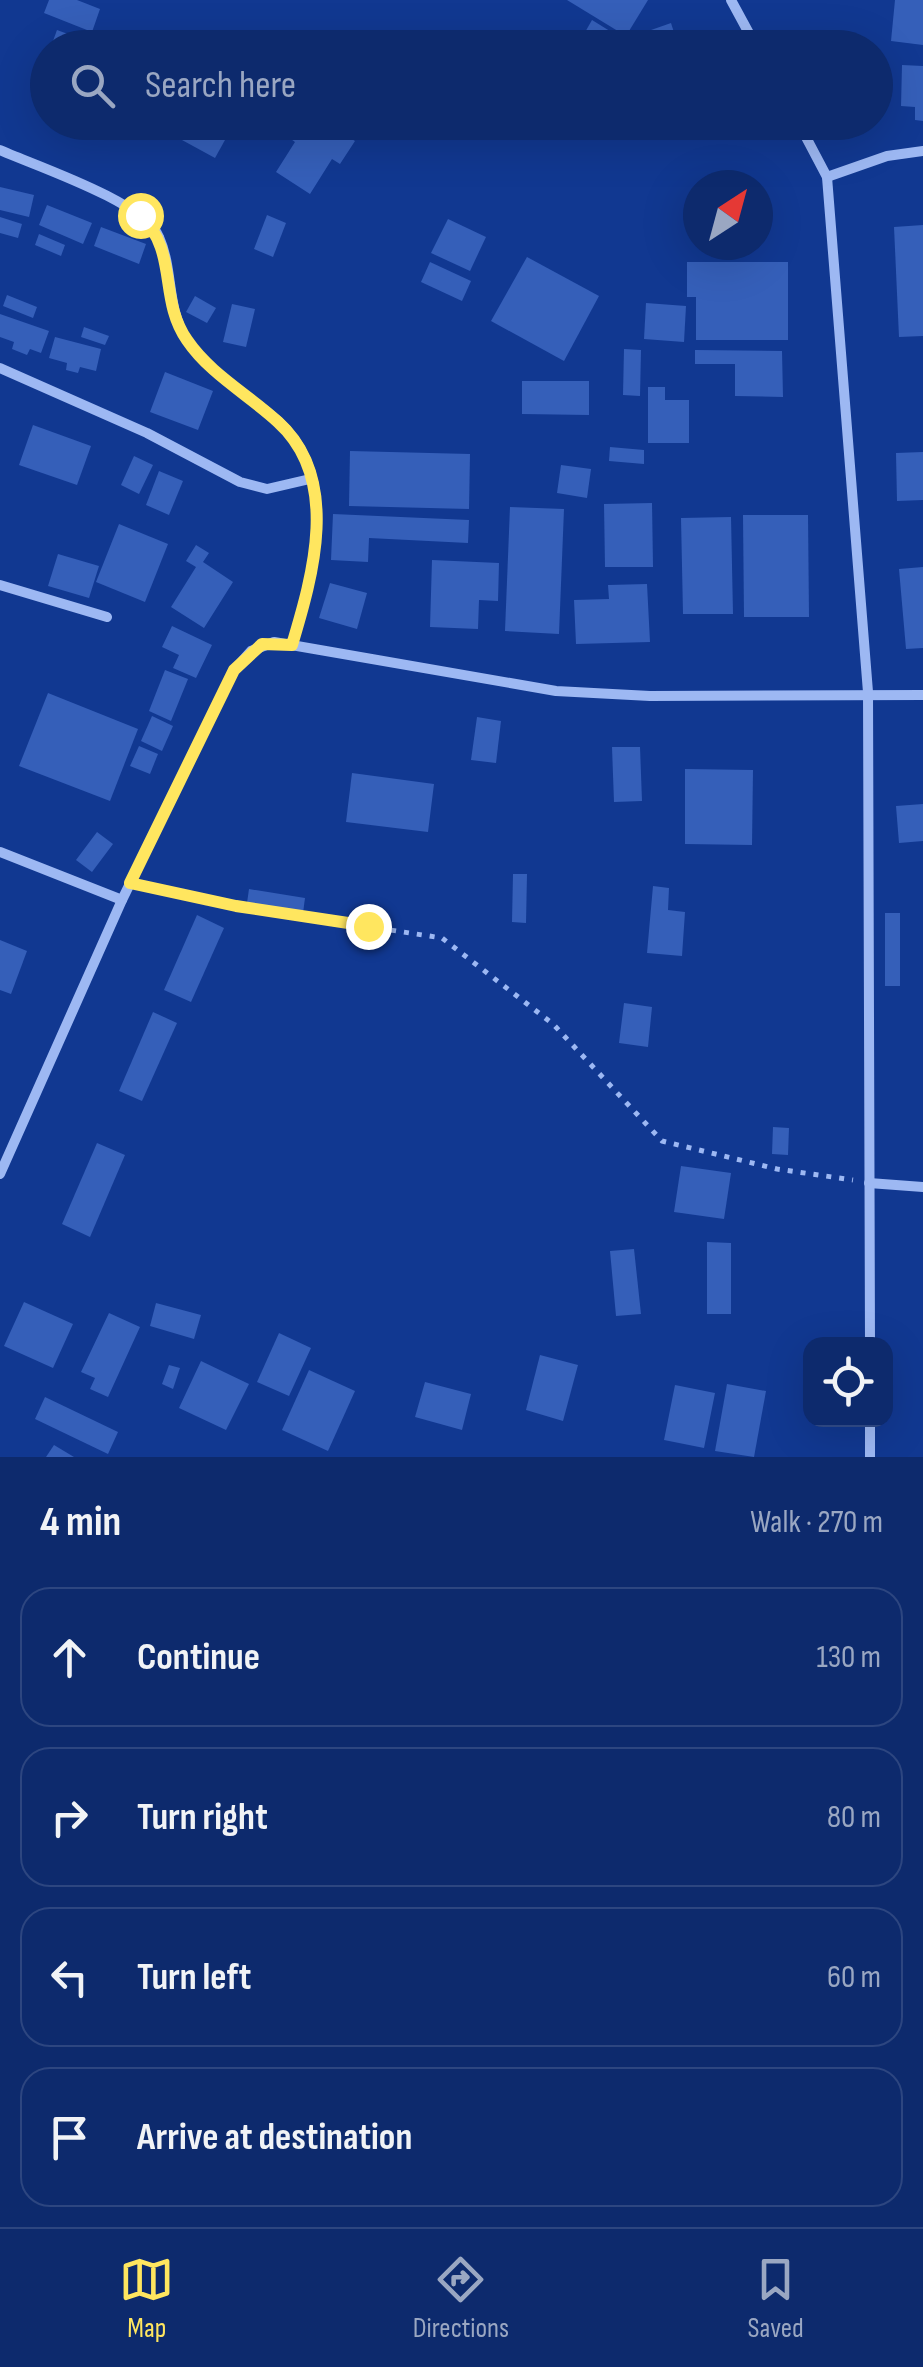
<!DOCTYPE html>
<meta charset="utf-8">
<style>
:root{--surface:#0d2a6d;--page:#1b3675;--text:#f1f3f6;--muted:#9aa7c2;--line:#2d4680;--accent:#ffe65f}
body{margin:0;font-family:"Sofia Sans Condensed",sans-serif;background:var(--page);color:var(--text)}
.controls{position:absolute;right:30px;bottom:30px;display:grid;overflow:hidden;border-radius:20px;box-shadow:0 10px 40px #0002}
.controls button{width:90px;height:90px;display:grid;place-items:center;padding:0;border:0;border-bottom:2px solid var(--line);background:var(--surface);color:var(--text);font:50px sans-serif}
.compass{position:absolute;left:683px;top:170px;width:90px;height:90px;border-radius:50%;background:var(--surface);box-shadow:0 10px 40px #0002;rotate:36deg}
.stop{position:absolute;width:30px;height:30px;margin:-22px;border:8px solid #ffe65f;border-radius:50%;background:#fff}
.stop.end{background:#ffe65f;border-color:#fff;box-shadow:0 2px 10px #0008}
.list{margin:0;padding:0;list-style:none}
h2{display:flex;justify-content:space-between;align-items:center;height:130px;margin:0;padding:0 40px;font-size:42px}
h2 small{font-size:32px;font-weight:400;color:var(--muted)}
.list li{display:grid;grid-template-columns:65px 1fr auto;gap:30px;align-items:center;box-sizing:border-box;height:140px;margin:0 20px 20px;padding:0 20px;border:2px solid var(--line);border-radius:30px}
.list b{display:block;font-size:38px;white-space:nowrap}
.list em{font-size:32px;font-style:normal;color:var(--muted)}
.icon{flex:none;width:55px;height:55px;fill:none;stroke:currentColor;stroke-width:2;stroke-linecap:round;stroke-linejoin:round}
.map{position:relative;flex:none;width:923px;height:1457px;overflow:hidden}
.search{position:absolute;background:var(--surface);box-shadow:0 10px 40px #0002;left:30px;right:30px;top:30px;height:110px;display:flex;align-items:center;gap:25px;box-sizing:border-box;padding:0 35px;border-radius:55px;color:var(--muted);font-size:38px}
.sheet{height:770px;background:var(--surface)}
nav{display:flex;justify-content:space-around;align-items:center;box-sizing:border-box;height:140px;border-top:2px solid var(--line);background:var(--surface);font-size:28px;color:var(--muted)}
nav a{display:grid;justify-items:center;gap:5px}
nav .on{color:var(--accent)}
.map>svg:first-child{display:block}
.building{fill:#355fb9}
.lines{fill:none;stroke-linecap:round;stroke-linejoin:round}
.path{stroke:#9db8f3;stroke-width:5;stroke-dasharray:5 8;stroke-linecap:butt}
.street{stroke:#9db8f3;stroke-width:10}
.route{stroke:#ffe65f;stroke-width:12}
</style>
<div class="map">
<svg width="923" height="1457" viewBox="0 0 923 1457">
<rect width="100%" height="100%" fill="#113891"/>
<g class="building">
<path d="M49 0H77L100 9 92 32 44 13Z"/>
<path d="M567 0H648L626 36Z"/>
<path d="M895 0H923V45L891 41Z"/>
<path d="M592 20 626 41 621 48H576Z"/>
<path d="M671 23 679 48H638L634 36Z"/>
<path d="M57 30 103 47V48H70L53 41Z"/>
<path d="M902 65 923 66V121L915 120V107L901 106Z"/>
<path d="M149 122H235L215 158Z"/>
<path d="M297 122H325L355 141 340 164 332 159 310 194 276 172 295 142 288 137Z"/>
<path d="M0 187 34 195 29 217 0 210Z"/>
<path d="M47 205 92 223 83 244 39 225Z"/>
<path d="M267 215 286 223 273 257 254 249Z"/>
<path d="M0 217 22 224 18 238 0 233Z"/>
<path d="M448 219 486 237 470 271 431 253Z"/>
<path d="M923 225V336L899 337 894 227Z"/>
<path d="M101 227 146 244 139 264 94 246Z"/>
<path d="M39 234 65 245 61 256 35 245Z"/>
<path d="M527 257 599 296 564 361 491 321Z"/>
<path d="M430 262 471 281 462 301 421 282Z"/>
<path d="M687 262H788V340H696V297H687Z"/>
<path d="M7 295 37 307 33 318 3 306Z"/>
<path d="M195 296 216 308 207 323 186 312Z"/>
<path d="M646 303 686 306 684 342 644 339Z"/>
<path d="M232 304 255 309 246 347 223 342Z"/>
<path d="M0 314 49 331 41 353 30 349 27 355 12 349 14 342 0 337Z"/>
<path d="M84 327 109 336 105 345 81 337Z"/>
<path d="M55 337 101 349 96 371 80 367 78 373 66 370 67 363 49 358Z"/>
<path d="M624 349 641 350 640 396 623 395Z"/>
<path d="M695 350 782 351 783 397 735 396V364H695Z"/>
<path d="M165 372 213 391 198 430 150 412Z"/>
<path d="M522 381H589V415L522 414Z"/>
<path d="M648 387H665V400H689V443H648Z"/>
<path d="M33 425 91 446 77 485 19 465Z"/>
<path d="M610 447 644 450V464L609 461Z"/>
<path d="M350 451 470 454 469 509 349 506Z"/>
<path d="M923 452V500L897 501 896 453Z"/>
<path d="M134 456 153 465 139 494 121 485Z"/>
<path d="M561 465 591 469 587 498 557 493Z"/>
<path d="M159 471 183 481 169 515 146 505Z"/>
<path d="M652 503 653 567H605L604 504Z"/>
<path d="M510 507 564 509 559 634 505 631Z"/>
<path d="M333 514 469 520 468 543 369 538 368 562 331 560Z"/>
<path d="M743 515H808L809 617H744Z"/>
<path d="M731 517 733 614H683L681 518Z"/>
<path d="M119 524 168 544 145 602 96 582Z"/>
<path d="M196 545 209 553 203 562 233 582 204 628 171 607 196 567 186 561Z"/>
<path d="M58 554 99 566 89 598 48 586Z"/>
<path d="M432 560 499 563 498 601 479 600 478 629 430 627Z"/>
<path d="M923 567V648L906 649 899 569Z"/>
<path d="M330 583 367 593 357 629 319 618Z"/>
<path d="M647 584 650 642 576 644 574 600 609 599 608 585Z"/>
<path d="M172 626 212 645 196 678 173 668 179 655 162 647Z"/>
<path d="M165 670 188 679 171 721 149 711Z"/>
<path d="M48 693 138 729 110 801 19 766Z"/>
<path d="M152 716 173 726 162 751 141 741Z"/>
<path d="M477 717 501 721 496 763 471 760Z"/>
<path d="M139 746 158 754 150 774 130 766Z"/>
<path d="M612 747H640L642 801 614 802Z"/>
<path d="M685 769 753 770 752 845 685 844Z"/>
<path d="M352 773 434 784 428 832 346 822Z"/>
<path d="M923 804V841L899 843 896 806Z"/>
<path d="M97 832 113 844 92 872 76 860Z"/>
<path d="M513 874H527L526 923 512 922Z"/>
<path d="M653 886 669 888 668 910 685 912 682 956 647 953Z"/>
<path d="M249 889 305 898 303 913 247 903Z"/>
<rect x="885" y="913" width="15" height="73"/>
<path d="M197 915 224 928 191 1002 164 990Z"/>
<path d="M0 940 27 951 11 994 0 990Z"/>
<path d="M624 1003 652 1007 648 1047 619 1043Z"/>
<path d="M153 1012 177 1023 142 1101 119 1091Z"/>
<path d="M773 1127 789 1128 788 1155 772 1154Z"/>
<path d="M97 1143 125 1155 90 1237 62 1224Z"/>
<path d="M681 1166 731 1173 724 1219 674 1212Z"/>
<path d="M707 1242 731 1243V1314H707Z"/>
<path d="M634 1249 641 1314 616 1316 610 1251Z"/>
<path d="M24 1302 73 1324 53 1368 4 1346Z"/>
<path d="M156 1303 201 1315 194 1339 150 1326Z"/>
<path d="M109 1313 140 1327 108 1397 90 1389 95 1378 81 1372Z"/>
<path d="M279 1333 311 1348 289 1396 257 1382Z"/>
<path d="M540 1355 578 1365 563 1421 526 1410Z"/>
<path d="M201 1361 249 1384 226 1430 179 1408Z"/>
<path d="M169 1365 180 1368 173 1389 162 1384Z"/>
<path d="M309 1370 355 1391 328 1451 282 1430Z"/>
<path d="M425 1382 471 1394 462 1430 415 1417Z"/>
<path d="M727 1384 766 1391 754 1457 715 1451Z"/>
<path d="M675 1385 715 1393 704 1448 664 1440Z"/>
<path d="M45 1397 118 1432 108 1454 35 1419Z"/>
<path d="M54 1445 74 1457H46Z"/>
</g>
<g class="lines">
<path class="path" d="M148 887 235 906 442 938 553 1024 662 1141 777 1169 853 1180"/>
<g class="street">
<path d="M731 0 757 48"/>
<path d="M798 122 827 177 868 692 870 1344"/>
<path d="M0 150C36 166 145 202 159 237 174 271 166 308 187 340 209 374 249 395 278 421 342 479 313 575 292 645"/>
<path d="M827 177 887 156 923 151"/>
<path d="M0 368 147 433 240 482 267 489 310 479"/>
<path d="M0 585 107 617"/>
<path d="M0 852 122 900"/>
<path d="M0 1174 122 900 234 670 251 651 274 642 556 691 650 696 923 695"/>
<path d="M869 1183 923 1187"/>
<path d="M870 1420V1457"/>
</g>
</g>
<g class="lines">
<path class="route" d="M140 215C179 252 158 298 187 340 210 374 249 395 278 422 341 479 313 575 292 645L262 644 234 670 130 883 236 906 368 926"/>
</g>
</svg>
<div class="controls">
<button><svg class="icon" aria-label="locate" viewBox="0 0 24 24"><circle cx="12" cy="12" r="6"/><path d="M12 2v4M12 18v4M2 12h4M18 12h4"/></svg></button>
</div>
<svg class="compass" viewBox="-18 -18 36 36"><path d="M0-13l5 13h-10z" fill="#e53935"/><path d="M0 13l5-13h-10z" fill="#9aa7c2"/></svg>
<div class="stop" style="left:140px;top:215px"></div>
<div class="stop end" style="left:368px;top:926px"></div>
<div class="search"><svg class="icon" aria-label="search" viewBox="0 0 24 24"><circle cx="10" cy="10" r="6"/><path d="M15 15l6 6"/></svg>Search here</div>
</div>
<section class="sheet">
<h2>4 min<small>Walk · 270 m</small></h2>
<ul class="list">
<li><svg class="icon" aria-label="ahead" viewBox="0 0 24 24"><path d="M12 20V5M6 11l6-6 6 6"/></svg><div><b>Continue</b></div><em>130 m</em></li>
<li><svg class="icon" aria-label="right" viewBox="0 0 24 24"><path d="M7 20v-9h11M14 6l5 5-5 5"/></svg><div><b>Turn right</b></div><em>80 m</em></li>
<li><svg class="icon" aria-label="left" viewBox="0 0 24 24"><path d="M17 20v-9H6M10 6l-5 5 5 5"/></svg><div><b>Turn left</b></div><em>60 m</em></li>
<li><svg class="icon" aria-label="arrive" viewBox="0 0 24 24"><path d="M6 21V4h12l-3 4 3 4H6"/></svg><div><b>Arrive at destination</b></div></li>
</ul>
</section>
<nav>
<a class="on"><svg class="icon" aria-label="map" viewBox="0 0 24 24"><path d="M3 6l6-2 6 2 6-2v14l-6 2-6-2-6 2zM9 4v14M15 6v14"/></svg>Map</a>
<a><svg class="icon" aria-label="directions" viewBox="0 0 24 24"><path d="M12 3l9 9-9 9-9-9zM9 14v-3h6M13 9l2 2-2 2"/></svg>Directions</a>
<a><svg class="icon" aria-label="saved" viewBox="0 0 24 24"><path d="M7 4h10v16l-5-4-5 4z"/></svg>Saved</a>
</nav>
